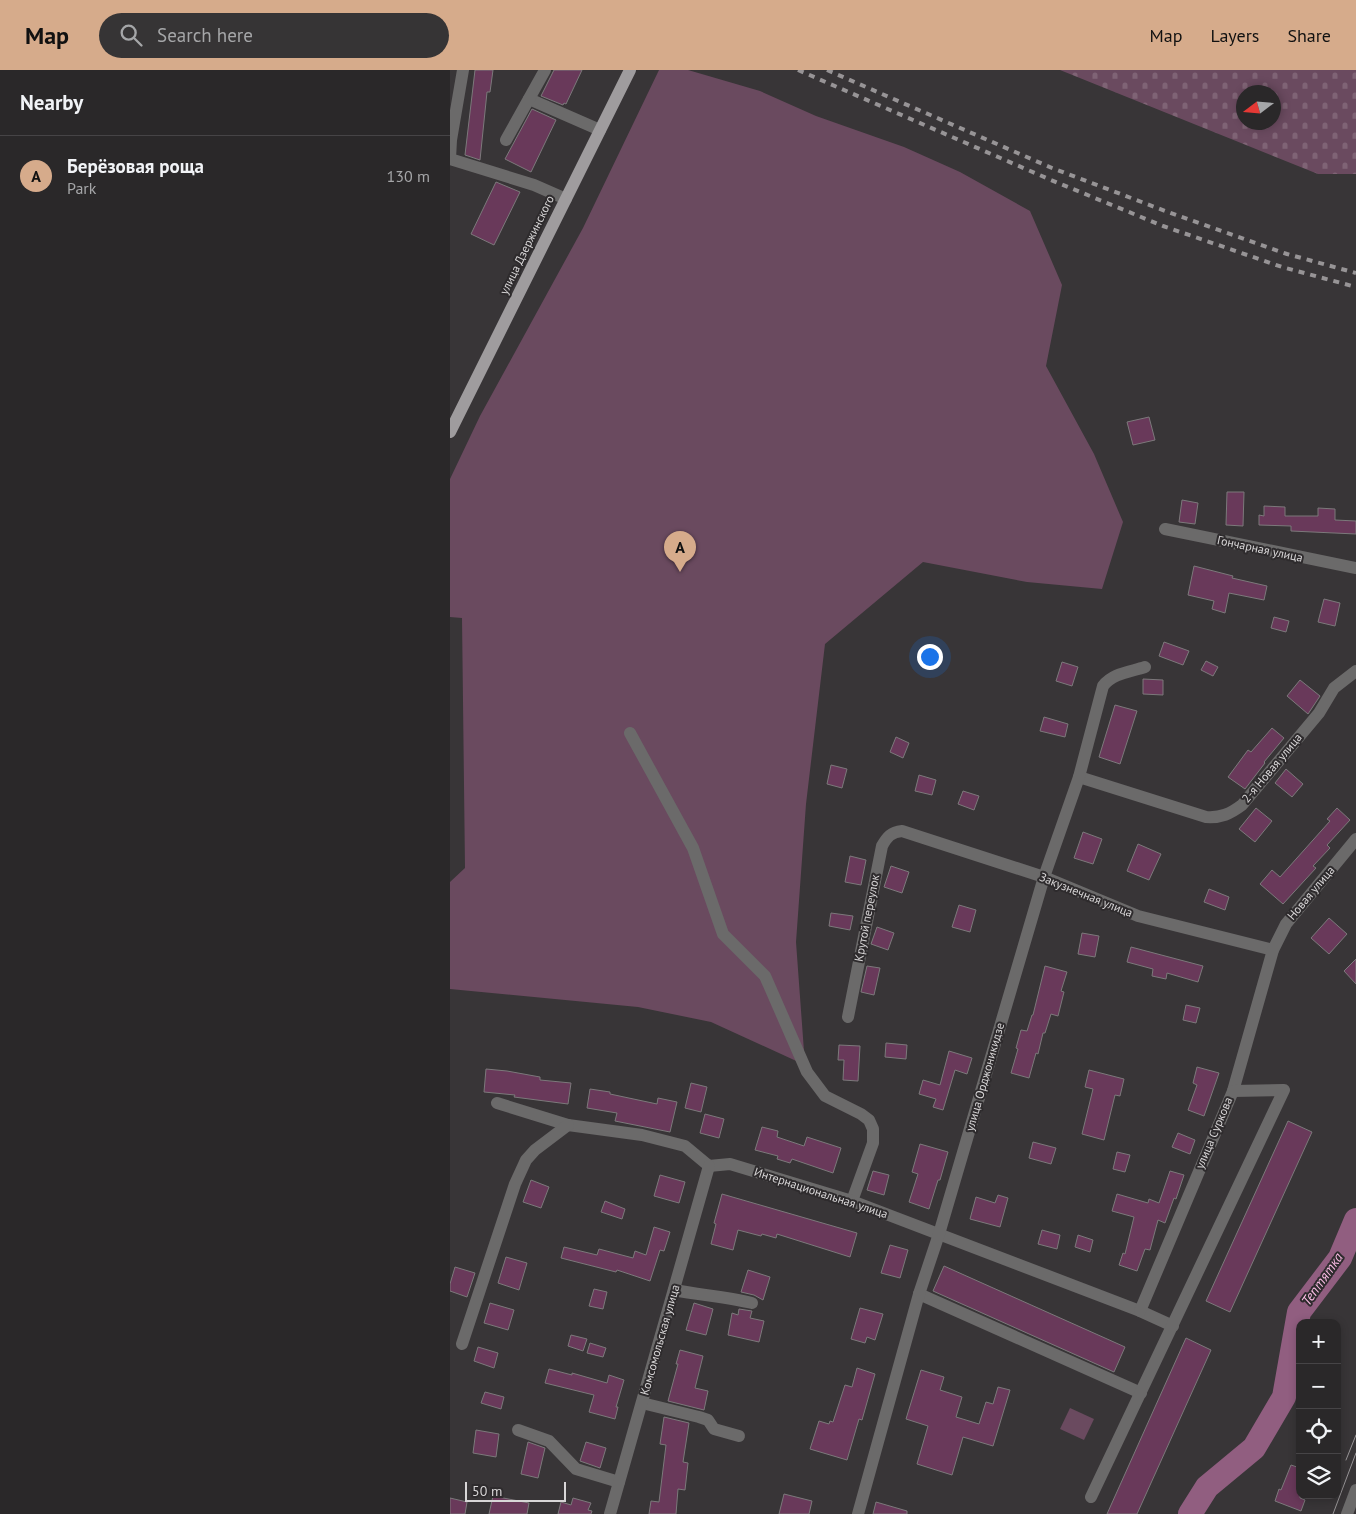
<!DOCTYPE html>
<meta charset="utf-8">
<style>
:root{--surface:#2a2829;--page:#363435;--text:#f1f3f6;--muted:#a5a6a8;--line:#464446;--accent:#d6ab8b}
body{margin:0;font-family:"PT Sans",sans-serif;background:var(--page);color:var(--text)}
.controls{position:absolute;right:15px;bottom:15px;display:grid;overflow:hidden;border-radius:10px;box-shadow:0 2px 8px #0003}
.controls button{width:45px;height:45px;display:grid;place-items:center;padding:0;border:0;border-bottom:1px solid var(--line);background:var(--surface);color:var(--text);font:25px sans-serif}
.compass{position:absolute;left:786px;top:15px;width:45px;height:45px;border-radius:50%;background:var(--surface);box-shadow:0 2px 8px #0003;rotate:254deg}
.scale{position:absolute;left:15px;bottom:12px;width:101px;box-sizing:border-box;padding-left:5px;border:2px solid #d8d6d7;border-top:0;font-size:14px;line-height:18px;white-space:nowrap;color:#d8d6d7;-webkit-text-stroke:4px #2e2b2d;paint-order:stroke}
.you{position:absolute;left:479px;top:586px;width:18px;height:18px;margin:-12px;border:4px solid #fff;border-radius:50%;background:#1a73e8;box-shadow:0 0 0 8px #1a73e833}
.badge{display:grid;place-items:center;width:32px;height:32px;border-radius:50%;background:var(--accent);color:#111;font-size:16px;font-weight:700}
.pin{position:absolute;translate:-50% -41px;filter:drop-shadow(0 1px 2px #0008)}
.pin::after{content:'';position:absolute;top:26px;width:18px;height:15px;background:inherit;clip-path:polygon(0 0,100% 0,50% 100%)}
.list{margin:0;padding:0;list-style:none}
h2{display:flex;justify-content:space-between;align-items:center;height:65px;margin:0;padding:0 20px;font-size:21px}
h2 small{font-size:16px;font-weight:400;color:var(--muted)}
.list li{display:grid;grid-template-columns:32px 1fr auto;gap:15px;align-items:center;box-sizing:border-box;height:80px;padding:0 20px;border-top:1px solid var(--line)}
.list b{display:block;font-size:19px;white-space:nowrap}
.list p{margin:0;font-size:16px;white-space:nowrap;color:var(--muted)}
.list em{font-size:16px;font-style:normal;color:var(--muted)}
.icon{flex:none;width:28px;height:28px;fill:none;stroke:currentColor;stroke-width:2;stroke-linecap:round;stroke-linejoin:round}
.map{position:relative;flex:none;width:906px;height:1444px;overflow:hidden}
header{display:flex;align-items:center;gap:30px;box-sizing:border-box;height:70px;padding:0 25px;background:var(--accent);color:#111}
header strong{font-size:24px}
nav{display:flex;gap:28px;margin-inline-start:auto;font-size:18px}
.search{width:350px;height:45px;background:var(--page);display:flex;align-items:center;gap:12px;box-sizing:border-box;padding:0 18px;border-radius:28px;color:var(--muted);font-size:19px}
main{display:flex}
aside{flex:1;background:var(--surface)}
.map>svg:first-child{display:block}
.cemetery{fill:url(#cemetery-stones);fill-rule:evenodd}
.green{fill:#6a4a5f}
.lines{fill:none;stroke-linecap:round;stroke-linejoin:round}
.river{stroke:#915e80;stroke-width:24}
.building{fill:#69395a;stroke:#7c797b}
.minor{stroke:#6b6a6a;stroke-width:12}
.major{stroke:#9f9c9e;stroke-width:12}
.tram{stroke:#979496;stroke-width:1}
.rail{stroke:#979496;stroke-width:4;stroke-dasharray:6 6;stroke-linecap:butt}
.labels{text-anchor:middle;stroke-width:4;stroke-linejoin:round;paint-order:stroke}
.street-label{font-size:12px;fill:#d8d6d7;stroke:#2e2b2d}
.water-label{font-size:14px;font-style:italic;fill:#febee7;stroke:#2e2b2d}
</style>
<header>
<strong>Map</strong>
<div class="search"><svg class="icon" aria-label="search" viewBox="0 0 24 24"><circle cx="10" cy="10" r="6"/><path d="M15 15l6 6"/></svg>Search here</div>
<nav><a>Map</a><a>Layers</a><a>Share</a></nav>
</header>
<main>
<aside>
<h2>Nearby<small></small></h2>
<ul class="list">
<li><span class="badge">A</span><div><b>Берёзовая роща</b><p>Park</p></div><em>130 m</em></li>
</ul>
</aside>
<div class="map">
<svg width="906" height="1444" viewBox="0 0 906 1444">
<defs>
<pattern id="cemetery-stones" width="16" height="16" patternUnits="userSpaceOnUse" patternTransform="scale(1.25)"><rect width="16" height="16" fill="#6a4a5f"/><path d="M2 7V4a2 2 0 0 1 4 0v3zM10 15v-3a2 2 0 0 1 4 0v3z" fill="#7f6375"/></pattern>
</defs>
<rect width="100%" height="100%" fill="#383537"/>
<path class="cemetery" d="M610 0H906V104H868ZM794 22H824V52H794Z"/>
<g class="green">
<path d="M209 0H238L310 21 366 46 454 77 510 102 580 141 612 215 596 296 644 384 673 452 652 519 577 512 473 492 375 574 356 734 346 872 355 995 261 952 188 937 0 919V812L15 798 12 548 0 547V409L30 346 133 158Z"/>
<path d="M620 1338 644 1349 634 1370 610 1359Z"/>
</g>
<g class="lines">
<path class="river" d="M740 1444 757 1417 804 1378 834 1327 849 1242 890 1188 906 1150"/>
</g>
<g class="building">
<path d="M25 0H43L40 22H37L30 90 15 85Z"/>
<path d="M104 0H132L116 34 114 33 113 35 91 26Z"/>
<path d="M82 39 106 50 81 102 55 89Z"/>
<path d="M46 112 70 122 44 175 21 164Z"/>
<path d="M699 347 705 370 683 375 677 352Z"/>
<path d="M777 422H794L793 456 776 455Z"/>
<path d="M732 430 748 433 745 454 729 452Z"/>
<path d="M814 436 835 437V446H868V438L885 439V450L906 451V464L841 461V456L809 455V445L814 446Z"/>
<path d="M744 496 783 506 782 508 817 516 814 530 779 523 775 543 762 539 764 531 738 525Z"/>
<path d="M874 529 890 533 885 556 868 552Z"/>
<path d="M824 547 839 551 836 562 821 558Z"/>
<path d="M714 572 739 581 733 595 709 586Z"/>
<path d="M756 591 768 597 763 606 751 600Z"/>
<path d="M612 592 628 597 622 616 606 611Z"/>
<path d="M693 609 713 610V625L693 624Z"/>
<path d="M850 610 870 626 858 644 837 626Z"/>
<path d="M665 635 687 641 670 694 649 687Z"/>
<path d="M594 647 618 654 615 667 590 661Z"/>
<path d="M822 658 834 668 814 692 815 693 795 719 778 707 798 680 801 682Z"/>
<path d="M446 667 459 673 453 688 440 682Z"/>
<path d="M381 695 397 699 392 718 377 714Z"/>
<path d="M836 699 853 714 842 727 825 713Z"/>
<path d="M469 705 486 710 482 725 465 721Z"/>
<path d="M513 721 529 726 524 740 508 734Z"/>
<path d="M806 738 822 751 805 772 789 759Z"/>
<path d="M887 738 900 750 877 775 880 778 863 796 866 798 833 834 810 814 822 800 830 807 880 751 877 749Z"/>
<path d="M633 762 652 769 643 794 624 788Z"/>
<path d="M688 774 711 784 699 810 677 801Z"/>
<path d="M400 786 416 790 411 815 395 812Z"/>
<path d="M441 796 459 802 452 823 434 817Z"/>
<path d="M759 819 779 827 775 840 754 832Z"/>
<path d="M509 835 526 840 520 862 502 857Z"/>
<path d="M381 843 403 846 400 860 379 856Z"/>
<path d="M879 848 897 864 879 884 861 868Z"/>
<path d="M427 857 444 863 438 880 421 874Z"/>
<path d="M632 863 649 866 645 887 628 884Z"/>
<path d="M681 877 753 896 748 912 717 903 716 909 702 906 703 899 677 892Z"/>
<path d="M906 889V914L894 901Z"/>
<path d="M417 896 430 898 424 925 411 922Z"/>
<path d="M595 896 617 902 611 921 614 922 608 946 601 944 595 963H593L588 984 586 983 579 1008 561 1003 568 979 566 978 571 960 577 961 582 945H583Z"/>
<path d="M736 935 750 938 746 953 733 950Z"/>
<path d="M436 973 457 975 456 989 435 987Z"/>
<path d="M389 975 410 976 408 1011 393 1010 394 990H388Z"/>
<path d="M499 981 522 988 517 1004 505 1000 493 1040 483 1037 486 1029 469 1024 473 1010 490 1015Z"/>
<path d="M747 997 769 1003 754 1046 738 1040 747 1015 743 1013Z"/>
<path d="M36 999 57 1001 90 1007V1010L121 1013 118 1034 64 1027 65 1025 34 1022Z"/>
<path d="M639 1000 674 1009 670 1026 665 1025 654 1070 632 1064 643 1019 635 1017Z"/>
<path d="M241 1013 257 1017 251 1042 235 1038Z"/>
<path d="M140 1019 160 1022V1024L207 1034 208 1028 227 1032 220 1062 165 1051 167 1043 137 1038Z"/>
<path d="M255 1044 274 1049 269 1068 250 1063Z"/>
<path d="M838 1051 862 1062 780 1242 756 1231Z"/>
<path d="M312 1057 328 1061 327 1067 354 1076 357 1067 391 1078 383 1103 342 1089 340 1093 327 1089 328 1086 305 1080Z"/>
<path d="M728 1063 745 1070 740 1084 722 1077Z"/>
<path d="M583 1072 606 1078 601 1094 579 1088Z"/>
<path d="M470 1074 498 1082 490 1110H488L479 1139 459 1132 468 1104 462 1102Z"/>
<path d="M667 1082 680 1085 675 1102 663 1099Z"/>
<path d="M423 1101 439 1105 434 1125 417 1120Z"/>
<path d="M720 1101 734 1105 726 1129 724 1128 715 1153 708 1150 700 1180 695 1179 687 1201 669 1195 673 1183 675 1184 684 1147 662 1141 667 1124 698 1133 699 1129 709 1133Z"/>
<path d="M210 1105 235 1112 229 1133 204 1126Z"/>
<path d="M81 1110 99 1117 91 1138 73 1132Z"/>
<path d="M272 1124 407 1163 400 1187 327 1164 326 1168 312 1164 311 1166 288 1160 283 1180 261 1174 266 1154 264 1153Z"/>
<path d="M548 1125 558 1128 550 1157 520 1149 526 1127 545 1133Z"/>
<path d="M155 1131 175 1139 172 1149 151 1142Z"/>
<path d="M204 1157 220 1162 214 1181 210 1180 200 1211 167 1200 166 1202 111 1188 114 1177 147 1185 149 1179 183 1188 185 1181 196 1185Z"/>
<path d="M592 1160 610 1165 607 1179 588 1174Z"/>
<path d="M628 1165 643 1170 640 1182 625 1177Z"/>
<path d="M440 1175 458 1180 450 1208 431 1203Z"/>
<path d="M56 1187 77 1193 69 1220 48 1213Z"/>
<path d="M494 1196 675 1277 664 1302 483 1221Z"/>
<path d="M5 1197 25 1203 17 1227 0 1221V1214Z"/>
<path d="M298 1200 320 1207 313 1230 304 1225 291 1222Z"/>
<path d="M144 1219 157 1222 153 1239 139 1236Z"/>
<path d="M40 1233 64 1240 58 1260 34 1253Z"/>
<path d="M244 1233 263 1239 256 1265 236 1260Z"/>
<path d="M410 1238 433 1244 425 1270 417 1267 415 1273 401 1269Z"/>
<path d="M289 1239 302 1241 300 1248 314 1251 309 1272 278 1265 282 1243 288 1245Z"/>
<path d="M121 1265 137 1269 133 1281 118 1276Z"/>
<path d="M736 1268 761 1280 687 1444H657Z"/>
<path d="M140 1273 156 1278 153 1287 137 1283Z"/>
<path d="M28 1277 48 1283 44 1298 24 1291Z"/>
<path d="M230 1280 253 1286 245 1318 258 1321 254 1340 218 1331 228 1294H226Z"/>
<path d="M407 1298 425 1304 412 1350 409 1349 397 1390 360 1379 369 1351 379 1354 380 1351 383 1352 395 1315 402 1317Z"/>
<path d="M99 1299 122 1305V1303L157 1313 159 1305 174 1310 166 1337H168L165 1349 139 1342 144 1325 95 1313Z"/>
<path d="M471 1300 494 1307 490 1320 512 1327 506 1347 529 1354 536 1332 543 1334 548 1317 560 1320 543 1376 513 1367 502 1405 467 1394 478 1356 456 1349Z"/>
<path d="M35 1322 54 1327 51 1339 31 1333Z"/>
<path d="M214 1347 239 1353 233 1392 238 1393 235 1420 228 1419 226 1444H199L201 1431 209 1432 216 1375 210 1374Z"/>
<path d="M26 1360 49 1364 46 1387 23 1383Z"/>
<path d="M78 1372 95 1378 88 1408 71 1404Z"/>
<path d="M136 1372 156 1378 150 1398 130 1391Z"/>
<path d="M841 1395 850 1398V1428L855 1430 851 1441 825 1431 829 1419 831 1420Z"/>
<path d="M334 1424 362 1431 359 1444H329Z"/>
<path d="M43 1426 79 1433 77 1444H39Z"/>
<path d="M0 1428 17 1432 15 1444H0Z"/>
<path d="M123 1428 141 1433 138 1440 142 1441 141 1444H108L111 1432 121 1435Z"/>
<path d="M426 1432 457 1441V1444H423Z"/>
</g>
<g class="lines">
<g class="minor">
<path d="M13 0 1 70 0 89 84 115 116 129"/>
<path d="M79 29 150 60"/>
<path d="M56 70 95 0"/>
<path d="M715 459 906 498"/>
<path d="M180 663 243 778 273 864 315 906 357 1002 375 1026 411 1044 419 1050 423 1059V1073L402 1131"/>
<path d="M629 707 756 747C771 748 780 744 792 735L869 643 884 618 906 601"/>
<path d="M398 947 432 776C437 767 441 762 452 761L594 807 688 846 823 880"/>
<path d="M47 1033 118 1055 192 1065 235 1076 259 1096 280 1094 402 1131 690 1241 723 1256"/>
<path d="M224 1220C250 1225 277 1227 302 1233"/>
<path d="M469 1224 691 1323"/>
<path d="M690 1241 783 1021 823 880 836 854 906 769"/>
<path d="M12 1274 65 1114 76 1090 85 1080 118 1055"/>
<path d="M192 1333 249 1347 258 1350 264 1359 289 1366"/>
<path d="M68 1360 99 1371 126 1399 169 1412"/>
<path d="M641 1427 834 1020 783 1021"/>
<path d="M160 1444 259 1096"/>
<path d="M408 1444 469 1224 489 1164 594 807 629 707 653 616C663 603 680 602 695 597"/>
<path d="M897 1444 906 1420"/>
</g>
<path class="major" d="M0 362 180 0"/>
<g class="tram">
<path d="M896 1390 906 1365"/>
<path d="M883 1444 906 1383"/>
</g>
<g class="rail">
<path d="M348 0 601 110 713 156 832 197 906 217"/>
<path d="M377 0 602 98 718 142 837 184 906 203"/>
</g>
</g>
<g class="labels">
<g class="street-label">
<text transform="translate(77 175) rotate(-64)" y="4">улица Дзержинского</text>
<text transform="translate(810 479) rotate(12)" y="4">Гончарная улица</text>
<text transform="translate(822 698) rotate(-50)" y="4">2-я Новая улица</text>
<text transform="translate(861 823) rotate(-50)" y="4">Новая улица</text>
<text transform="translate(636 825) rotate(22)" y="4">Закузнечная улица</text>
<text transform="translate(417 848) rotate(-79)" y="4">Крутой переулок</text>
<text transform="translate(535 1007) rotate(-74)" y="4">улица Орджоникидзе</text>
<text transform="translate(764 1063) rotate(-67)" y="4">улица Суркова</text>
<text transform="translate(371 1123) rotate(18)" y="4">Интернациональная улица</text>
<text transform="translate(210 1270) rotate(-74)" y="4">Комсомольская улица</text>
</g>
<g class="water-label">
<text transform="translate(872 1209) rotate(-55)" y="5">Тептятка</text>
</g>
</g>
</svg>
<div class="controls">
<button>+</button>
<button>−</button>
<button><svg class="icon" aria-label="locate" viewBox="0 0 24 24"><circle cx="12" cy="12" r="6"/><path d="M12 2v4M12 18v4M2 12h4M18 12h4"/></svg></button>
<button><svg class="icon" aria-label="layers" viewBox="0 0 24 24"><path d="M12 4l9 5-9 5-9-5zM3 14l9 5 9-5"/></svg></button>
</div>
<svg class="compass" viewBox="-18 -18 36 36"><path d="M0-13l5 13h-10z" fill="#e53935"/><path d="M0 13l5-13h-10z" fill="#a5a6a8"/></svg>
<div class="scale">50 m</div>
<div class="you"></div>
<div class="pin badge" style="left:230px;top:502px">A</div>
</div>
</main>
